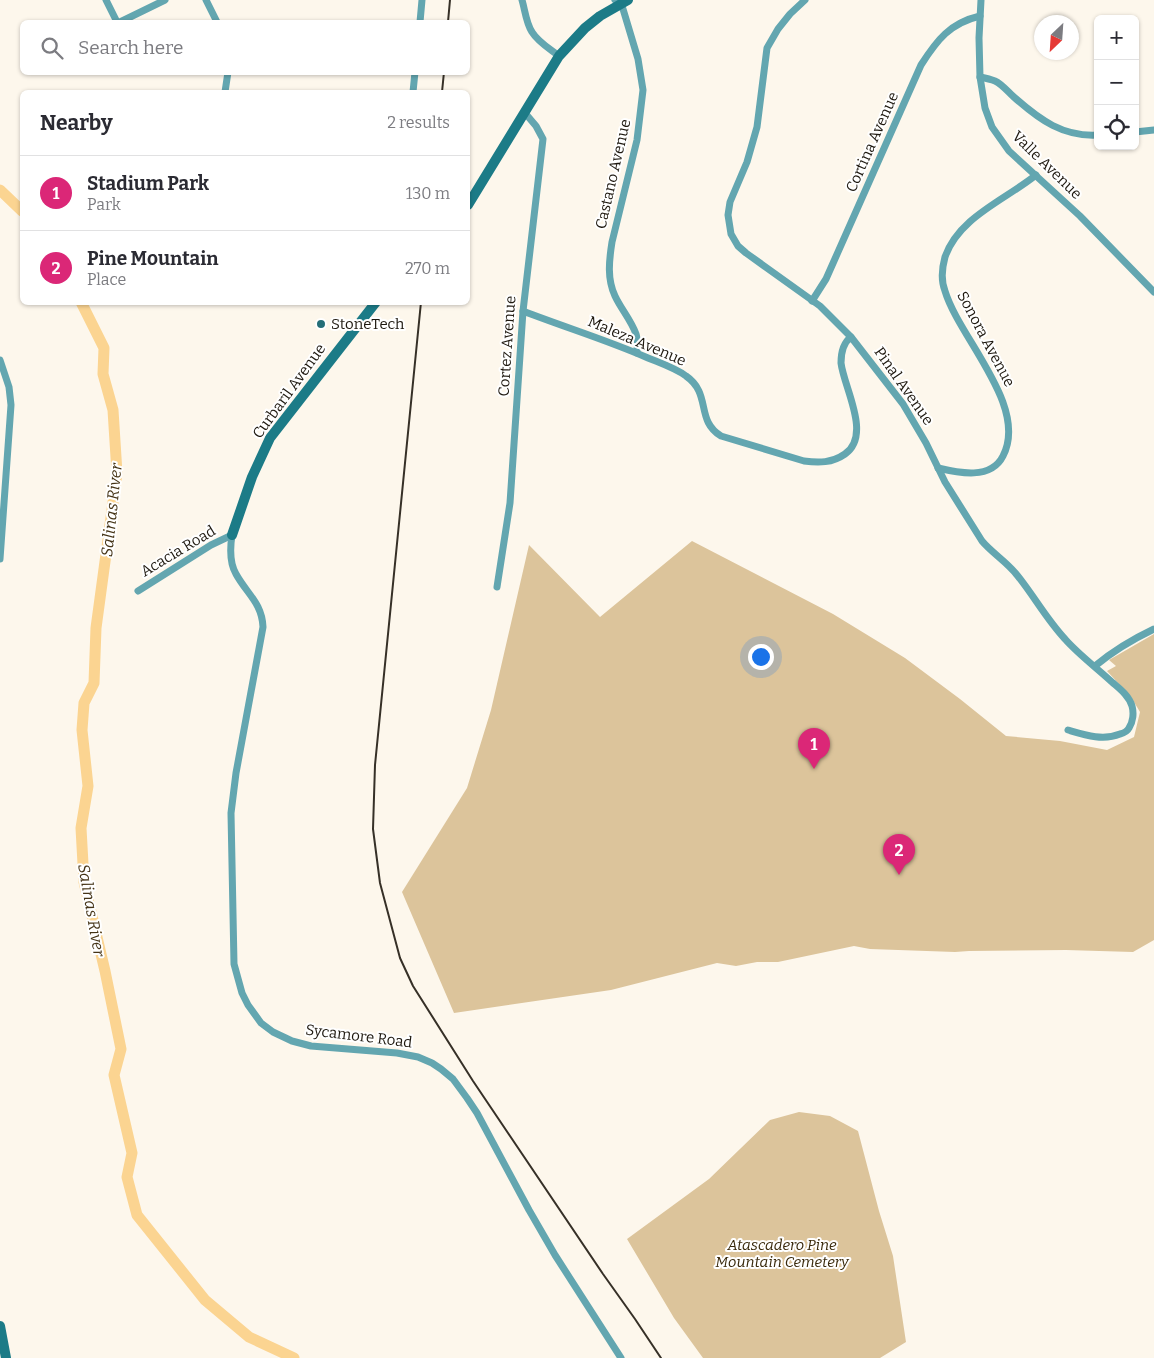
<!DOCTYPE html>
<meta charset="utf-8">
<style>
:root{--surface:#fff;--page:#f7f7f7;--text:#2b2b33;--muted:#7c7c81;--line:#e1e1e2;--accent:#db2777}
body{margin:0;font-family:Bitter,serif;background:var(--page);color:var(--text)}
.controls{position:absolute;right:15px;top:15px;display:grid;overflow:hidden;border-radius:8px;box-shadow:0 1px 4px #0004}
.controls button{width:45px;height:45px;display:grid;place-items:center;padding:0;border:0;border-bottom:1px solid var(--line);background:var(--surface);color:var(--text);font:25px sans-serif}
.compass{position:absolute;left:1034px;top:15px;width:45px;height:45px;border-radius:50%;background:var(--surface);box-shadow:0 1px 4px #0004;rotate:205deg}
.you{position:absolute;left:760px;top:656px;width:18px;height:18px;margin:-12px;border:4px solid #fff;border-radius:50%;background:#1a73e8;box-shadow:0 0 0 8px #1a73e833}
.badge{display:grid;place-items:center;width:32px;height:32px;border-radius:50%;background:var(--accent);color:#fff;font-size:16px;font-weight:700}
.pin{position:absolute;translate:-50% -41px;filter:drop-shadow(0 1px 2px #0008)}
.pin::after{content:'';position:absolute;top:26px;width:18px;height:15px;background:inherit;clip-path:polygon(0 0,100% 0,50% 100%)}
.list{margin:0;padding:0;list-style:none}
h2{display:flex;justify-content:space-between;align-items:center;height:65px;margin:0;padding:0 20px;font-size:21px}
h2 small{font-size:16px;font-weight:400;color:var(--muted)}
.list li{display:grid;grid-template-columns:32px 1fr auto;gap:15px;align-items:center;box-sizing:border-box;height:75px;padding:0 20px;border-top:1px solid var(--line)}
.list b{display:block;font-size:19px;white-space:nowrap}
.list p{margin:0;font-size:16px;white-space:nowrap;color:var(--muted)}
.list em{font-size:16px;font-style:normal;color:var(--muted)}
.icon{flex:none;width:28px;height:28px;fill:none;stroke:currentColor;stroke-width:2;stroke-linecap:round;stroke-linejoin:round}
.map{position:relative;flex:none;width:1154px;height:1358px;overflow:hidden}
.search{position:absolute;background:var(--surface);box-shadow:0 1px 4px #0004;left:20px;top:20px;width:450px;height:55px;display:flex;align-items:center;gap:12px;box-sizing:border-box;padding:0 18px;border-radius:8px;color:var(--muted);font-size:19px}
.panel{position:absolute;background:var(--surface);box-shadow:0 1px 4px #0004;left:20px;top:90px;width:450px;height:215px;border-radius:8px}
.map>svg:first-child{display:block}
.green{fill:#dcc49b}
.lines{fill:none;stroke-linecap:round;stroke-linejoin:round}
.river{stroke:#fbd491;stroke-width:11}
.street{stroke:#63a6b0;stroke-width:7}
.secondary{stroke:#1c7b87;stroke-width:10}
.rail{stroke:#363027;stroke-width:2}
.poi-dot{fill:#246e77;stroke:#fff;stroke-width:2}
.labels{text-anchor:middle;stroke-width:4;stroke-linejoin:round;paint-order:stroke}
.street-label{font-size:15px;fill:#1e180f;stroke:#fff}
.poi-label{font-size:15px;fill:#1e180f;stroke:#fff;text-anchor:start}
.park-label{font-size:15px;font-style:italic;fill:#39290b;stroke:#fff}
.water-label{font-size:16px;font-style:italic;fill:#453417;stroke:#fff}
</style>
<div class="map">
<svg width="1154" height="1358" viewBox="0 0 1154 1358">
<rect width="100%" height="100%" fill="#fdf7ec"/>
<g class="green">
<path d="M692 541 833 614 905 658 960 699 1006 736 1060 741 1107 750 1134 737 1140 712 1131 697 1107 671 1116 666 1109 660 1154 634V940L1133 952 1066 950 969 951 955 952 870 949 854 946 778 962H757L736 966 717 963 611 990 454 1013 402 892 467 788 491 710 529 545 600 617Z"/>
<path d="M799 1112 830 1116 858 1131 879 1211 893 1256 906 1342 880 1358H703L674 1318 627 1239 709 1179 770 1120Z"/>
</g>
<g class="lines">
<g class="river">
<path d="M0 190 22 211"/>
<path d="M81 302 104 348 103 374 113 410 117 473 96 628 94 683 84 703 82 730 88 786 81 828 84 882 105 971 121 1049 114 1075 132 1153 127 1177 137 1215 205 1300 249 1337 294 1358"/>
</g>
<g class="street">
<path d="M106 0 117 22"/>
<path d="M206 0 217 22"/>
<path d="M522 0C525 10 526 23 532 32 538 42 550 49 559 56"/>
<path d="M615 0 623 9 638 59 643 90 637 140 612 242C609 261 607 279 615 296 621 309 631 320 636 334 638 340 637 347 637 353"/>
<path d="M805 0 790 14 778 29 767 48 757 127 747 162 730 202 728 215 731 234 738 246 746 253 820 306 851 337 903 404 926 443 945 482 982 541C992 553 1007 562 1017 575 1034 596 1047 620 1065 639 1079 655 1097 668 1113 683 1120 689 1129 696 1132 706 1134 713 1133 722 1129 728 1127 732 1124 733 1120 734 1103 741 1085 735 1068 730"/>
<path d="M981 0 979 38 980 77 985 108 992 127 1009 151 1080 216 1154 292"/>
<path d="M120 22 165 0"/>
<path d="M420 22 422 0"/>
<path d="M980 77C985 78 990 79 995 81 1002 84 1009 93 1015 98 1040 120 1063 137 1098 135"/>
<path d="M225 92 228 72"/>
<path d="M413 92 415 72"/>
<path d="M1135 132 1154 130"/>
<path d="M812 301 826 279 834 261 921 65C937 40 950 23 980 16"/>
<path d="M523 311C564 327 607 340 648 358 660 363 675 368 686 376 712 394 695 420 721 436L804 461C819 463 832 463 845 454 872 435 844 388 841 363 841 353 843 343 851 337"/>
<path d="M0 360 9 387 11 405 0 559"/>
<path d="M938 468C959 473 991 480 1003 456 1029 406 959 338 945 291 941 281 942 268 945 257 959 217 1005 200 1036 175"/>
<path d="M232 535C230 548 229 562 236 574 247 594 262 603 263 627L236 773 231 813 234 964 242 993 248 1005 261 1023 273 1032 292 1041 311 1046 397 1053 418 1057 432 1063 441 1069 453 1079 467 1098 477 1113 529 1210 555 1255 621 1358"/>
<path d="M497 587 510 503 523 311 543 139 536 126 525 113"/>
<path d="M138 591 211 545 232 535"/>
<path d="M1095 666C1113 651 1133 639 1154 629"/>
</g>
<g class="secondary">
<path d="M468 205 559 56 585 28 600 16 628 0"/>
<path d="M232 535 252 477 270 438 376 302"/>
<path d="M0 1326 6 1358"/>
</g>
<g class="rail">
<path d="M448 22 450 0"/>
<path d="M442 92 444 72"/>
<path d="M421 302 375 765 373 829 380 883 400 958 413 986 473 1081 603 1274 635 1319 661 1358"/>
</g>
</g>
<circle class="poi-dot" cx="321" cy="324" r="5"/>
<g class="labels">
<g class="street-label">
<text transform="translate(872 142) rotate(-66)" y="5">Cortina Avenue</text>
<text transform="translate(1047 165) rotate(44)" y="5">Valle Avenue</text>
<text transform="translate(613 174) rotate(-77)" y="5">Castano Avenue</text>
<text transform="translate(986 339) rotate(62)" y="5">Sonora Avenue</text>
<text transform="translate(637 341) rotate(23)" y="5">Maleza Avenue</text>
<text transform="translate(507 346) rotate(-86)" y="5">Cortez Avenue</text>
<text transform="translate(904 386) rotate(55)" y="5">Pinal Avenue</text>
<text transform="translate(289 391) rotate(-54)" y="5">Curbaril Avenue</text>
<text transform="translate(178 551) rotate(-31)" y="5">Acacia Road</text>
<text transform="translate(359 1036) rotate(7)" y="5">Sycamore Road</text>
</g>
<g class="poi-label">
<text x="331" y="329">StoneTech</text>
</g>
<g class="park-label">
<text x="782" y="1250">Atascadero Pine<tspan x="782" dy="17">Mountain Cemetery</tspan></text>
</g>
<g class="water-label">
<text transform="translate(111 510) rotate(-84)" y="6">Salinas River</text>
<text transform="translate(92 910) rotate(80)" y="6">Salinas River</text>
</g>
</g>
</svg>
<div class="controls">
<button>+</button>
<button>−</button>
<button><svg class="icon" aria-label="locate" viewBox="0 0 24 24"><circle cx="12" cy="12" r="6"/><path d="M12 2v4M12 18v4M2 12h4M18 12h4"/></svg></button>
</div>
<svg class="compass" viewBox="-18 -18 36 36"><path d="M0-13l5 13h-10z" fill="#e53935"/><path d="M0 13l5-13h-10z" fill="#7c7c81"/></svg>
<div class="you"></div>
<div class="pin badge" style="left:814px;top:769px">1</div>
<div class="pin badge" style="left:899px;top:875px">2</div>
<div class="search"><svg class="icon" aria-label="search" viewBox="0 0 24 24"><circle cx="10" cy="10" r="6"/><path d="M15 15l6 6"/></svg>Search here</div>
<section class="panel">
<h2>Nearby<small>2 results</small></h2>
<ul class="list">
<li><span class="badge">1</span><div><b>Stadium Park</b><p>Park</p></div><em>130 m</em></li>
<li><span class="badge">2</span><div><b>Pine Mountain</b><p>Place</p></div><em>270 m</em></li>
</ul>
</section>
</div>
